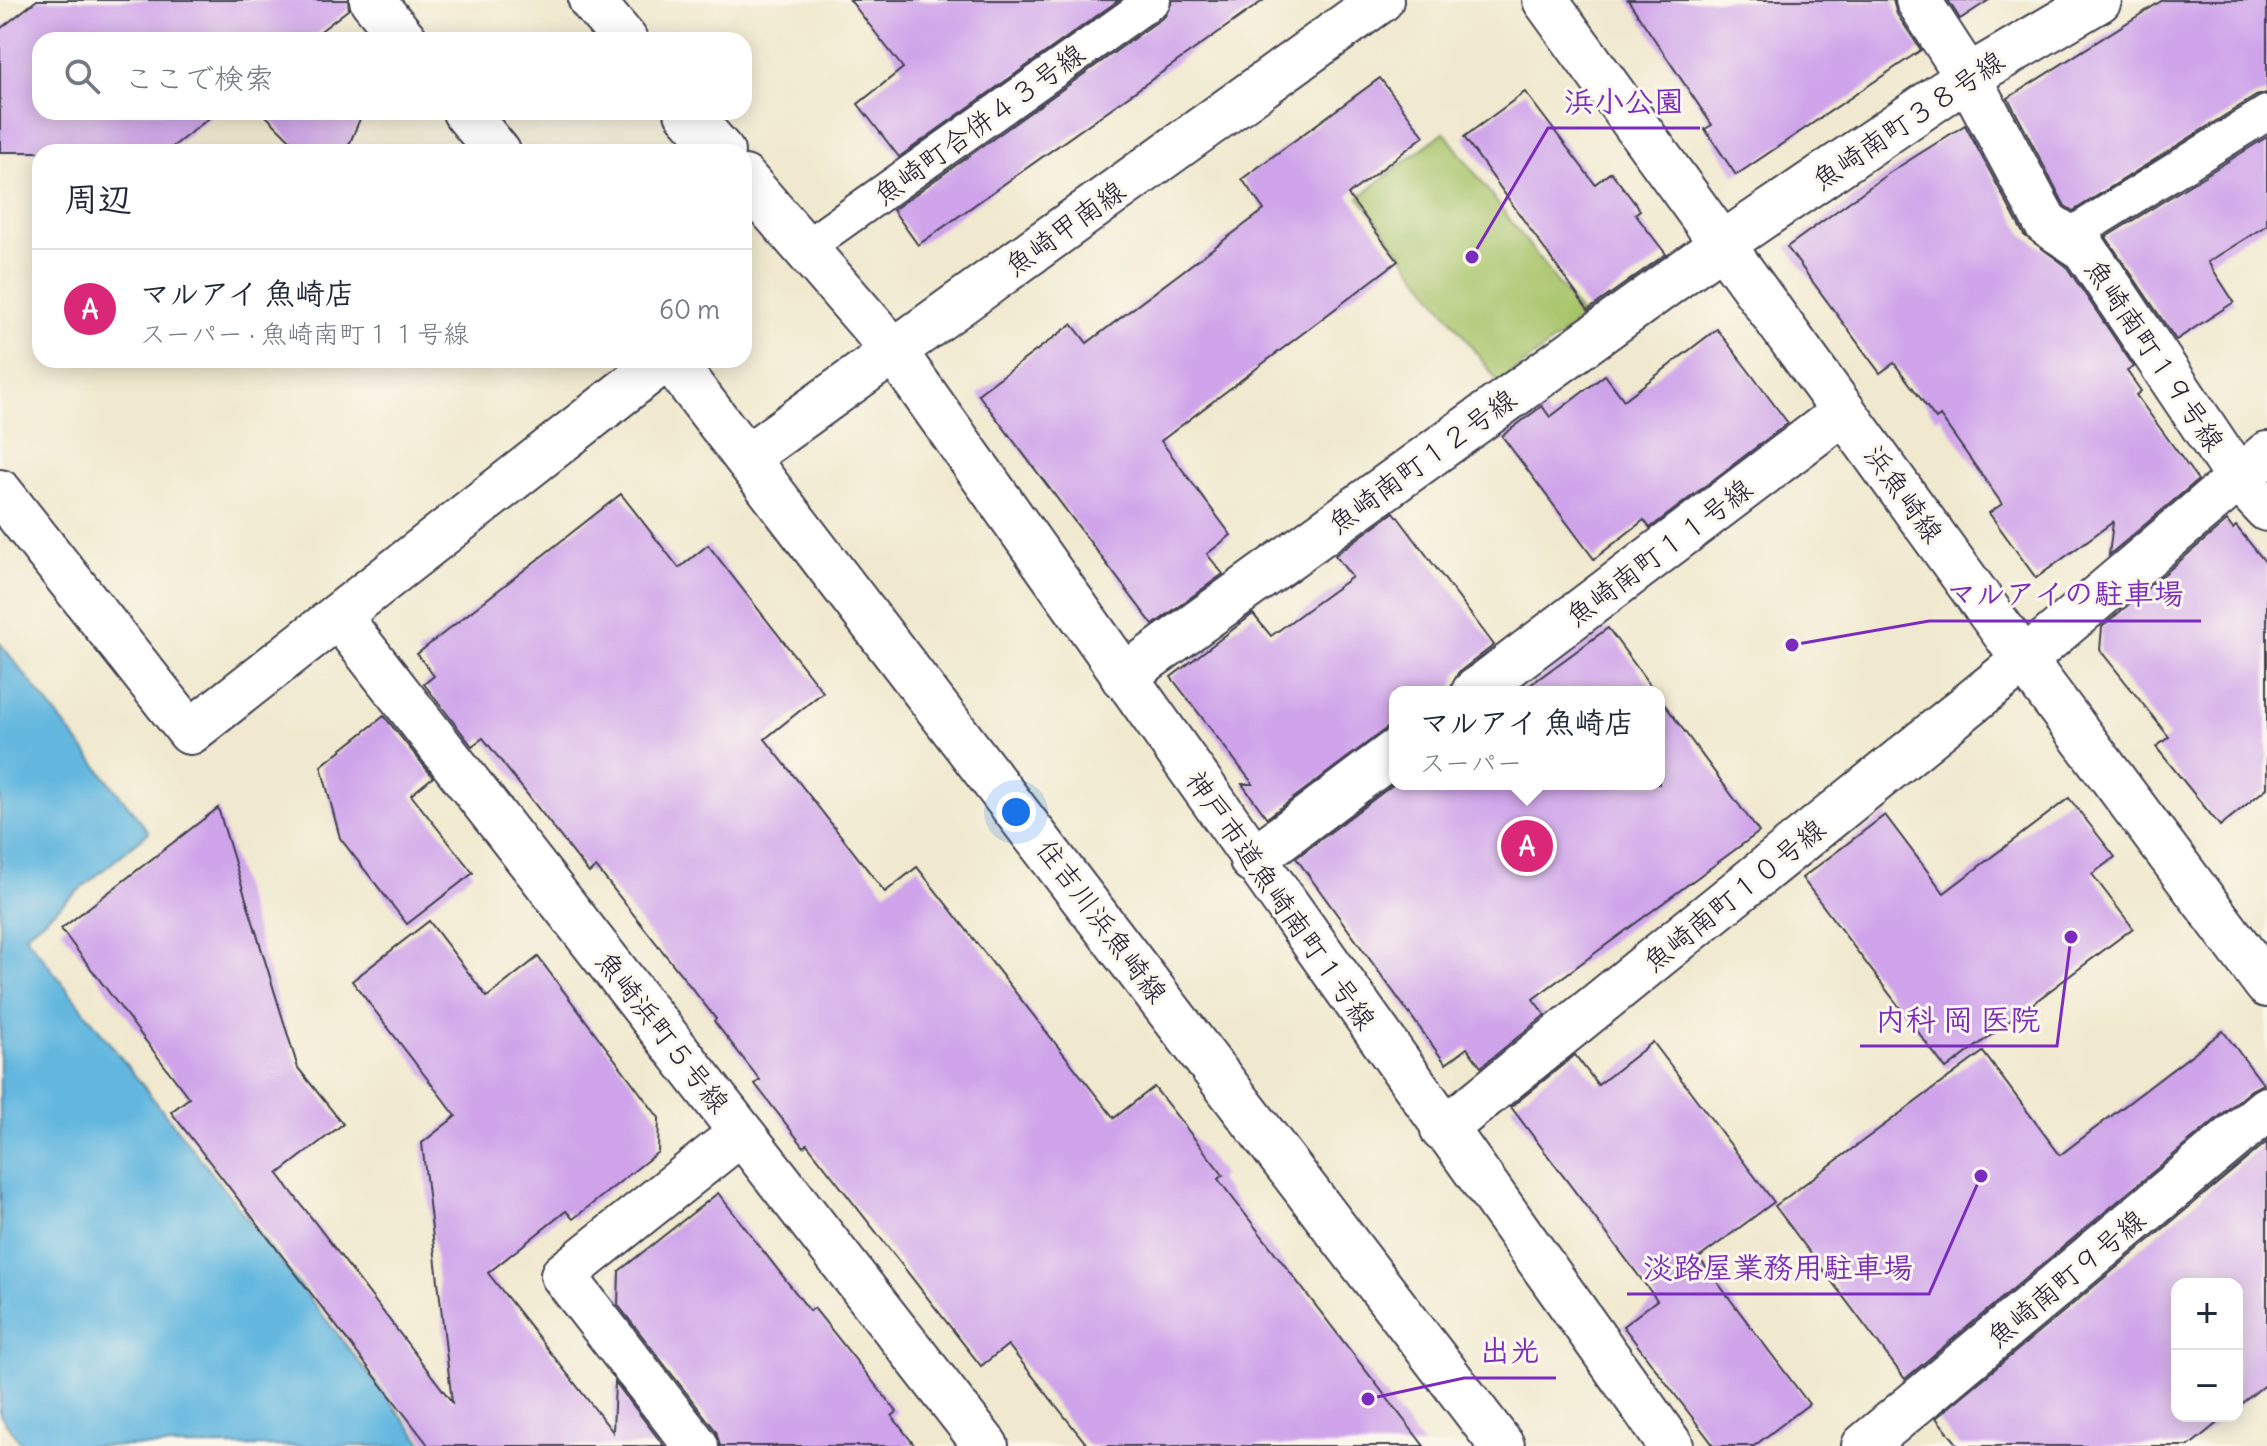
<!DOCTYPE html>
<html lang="ja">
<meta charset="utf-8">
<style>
:root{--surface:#fff;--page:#f6f6f7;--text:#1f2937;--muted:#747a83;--line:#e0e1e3;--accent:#db2777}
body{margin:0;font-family:Delius,"Klee One",sans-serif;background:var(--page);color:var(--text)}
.controls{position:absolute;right:24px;bottom:24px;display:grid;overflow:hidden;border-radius:16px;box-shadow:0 4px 20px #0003}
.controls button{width:72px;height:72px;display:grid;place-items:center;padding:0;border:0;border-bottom:2px solid var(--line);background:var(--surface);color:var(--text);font:40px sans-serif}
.you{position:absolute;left:1016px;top:812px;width:28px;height:28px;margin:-20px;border:6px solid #fff;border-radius:50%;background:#1a73e8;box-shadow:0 0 0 12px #1a73e833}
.badge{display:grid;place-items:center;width:52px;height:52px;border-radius:50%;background:var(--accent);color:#fff;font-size:26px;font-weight:700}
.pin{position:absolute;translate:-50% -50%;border:4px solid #fff;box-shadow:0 2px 8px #0006}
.popup{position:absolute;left:1389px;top:686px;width:276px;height:104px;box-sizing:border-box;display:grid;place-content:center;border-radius:16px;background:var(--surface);filter:drop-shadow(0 2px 6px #0005);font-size:26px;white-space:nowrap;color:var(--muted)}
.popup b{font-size:30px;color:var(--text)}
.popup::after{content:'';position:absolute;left:50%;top:100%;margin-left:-16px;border:16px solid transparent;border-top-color:var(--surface)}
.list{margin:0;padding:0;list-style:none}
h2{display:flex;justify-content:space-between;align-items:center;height:104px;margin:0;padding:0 32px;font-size:34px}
h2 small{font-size:26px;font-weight:400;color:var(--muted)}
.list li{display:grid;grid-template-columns:52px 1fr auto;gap:24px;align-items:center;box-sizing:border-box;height:120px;padding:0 32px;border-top:2px solid var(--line)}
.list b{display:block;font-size:30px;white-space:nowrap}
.list p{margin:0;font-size:26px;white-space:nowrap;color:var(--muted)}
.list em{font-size:26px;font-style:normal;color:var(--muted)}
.icon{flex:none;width:44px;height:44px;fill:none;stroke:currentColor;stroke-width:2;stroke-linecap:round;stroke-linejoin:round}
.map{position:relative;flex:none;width:2267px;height:1446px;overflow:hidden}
.search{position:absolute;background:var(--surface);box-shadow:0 4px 20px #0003;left:32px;top:32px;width:720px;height:88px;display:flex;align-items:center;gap:20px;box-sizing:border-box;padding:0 28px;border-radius:24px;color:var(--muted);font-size:30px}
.panel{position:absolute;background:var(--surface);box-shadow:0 4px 20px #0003;left:32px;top:144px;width:720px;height:224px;border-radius:24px}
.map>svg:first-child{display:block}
.green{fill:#a8c46a;stroke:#657352;stroke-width:2}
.water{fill:#63b7df;stroke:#426c8d;stroke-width:2}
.building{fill:#cfa4ea}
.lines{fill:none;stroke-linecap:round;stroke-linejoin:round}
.service-casing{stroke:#414051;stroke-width:38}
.minor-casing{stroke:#414051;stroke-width:48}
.tertiary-casing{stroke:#414051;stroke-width:48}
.service{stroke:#fff;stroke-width:34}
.minor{stroke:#fff;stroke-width:44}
.tertiary{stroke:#fff;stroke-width:44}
.labels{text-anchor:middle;stroke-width:6;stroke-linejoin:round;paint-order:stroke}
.street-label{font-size:28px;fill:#22223b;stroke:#fbf7ec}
.leader{fill:none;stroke:#7b2cbf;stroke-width:3}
.callout-dot{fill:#7b2cbf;stroke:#fbf7ec;stroke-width:3}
.callout-label{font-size:30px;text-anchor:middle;font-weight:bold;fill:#7b2cbf;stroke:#fbf7ec;stroke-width:6;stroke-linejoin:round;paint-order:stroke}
</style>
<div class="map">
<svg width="2267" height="1446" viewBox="0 0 2267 1446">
<rect width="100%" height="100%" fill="#fbf7ec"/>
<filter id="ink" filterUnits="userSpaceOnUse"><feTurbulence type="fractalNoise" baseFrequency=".0125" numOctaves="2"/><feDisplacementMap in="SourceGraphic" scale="16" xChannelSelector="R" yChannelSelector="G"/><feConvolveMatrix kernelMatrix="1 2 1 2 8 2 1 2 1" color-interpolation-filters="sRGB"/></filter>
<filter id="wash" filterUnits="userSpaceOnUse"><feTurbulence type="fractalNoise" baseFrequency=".006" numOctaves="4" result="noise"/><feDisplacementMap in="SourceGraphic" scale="32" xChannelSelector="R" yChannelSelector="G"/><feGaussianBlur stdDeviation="1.8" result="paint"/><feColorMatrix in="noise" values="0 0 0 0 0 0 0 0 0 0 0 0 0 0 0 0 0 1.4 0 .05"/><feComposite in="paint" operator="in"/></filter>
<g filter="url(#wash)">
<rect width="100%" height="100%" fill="#f1e9cf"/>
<path class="green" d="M1444 132 1584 318 1499 383 1359 197Z"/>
<path class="water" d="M0 643 149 832 25 935 425 1446H23L0 1415Z"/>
<g id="blocks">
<g class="building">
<path d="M37 0H348L349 9 309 40H40V112H217L166 152H0V29Z"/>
<path d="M850 0H1119L899 157 858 104 903 68Z"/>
<path d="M1173 0H1264L918 245 893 210 1165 16Z"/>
<path d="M1628 0H1893L1897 14 1921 50 1736 175 1705 129 1712 125Z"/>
<path d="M1948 0H1989L1960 19Z"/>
<path d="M2163 0H2267V93L2256 96 2073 211 2065 206 2008 98Z"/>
<path d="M1380 78 1424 136 1348 195 1398 261 1161 441 1231 535 1207 554 1223 574 1153 625 978 394 1072 324 1087 343 1264 210 1242 179Z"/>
<path d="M1525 92 1595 184 1611 172 1640 210 1635 214 1666 254 1588 310 1464 137Z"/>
<path d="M262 112H354L360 119 346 152H302Z"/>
<path d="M1965 125 2024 235 2066 266 2134 367 2127 371 2141 391 2136 395 2198 480 2109 555 2113 522 2036 578 1989 513 2002 504 1940 416 1936 419 1894 363 1880 373 1787 247 1889 173Z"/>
<path d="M2267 137V225L2208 262 2234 302 2176 340 2106 237Z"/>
<path d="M1717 329 1788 423 1650 528 1644 520 1594 559 1502 436 1542 406 1550 417 1605 375 1624 400Z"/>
<path d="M621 494 679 568 708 545 823 692 765 739 885 892 917 867 1114 1118 1154 1087 1223 1175 1218 1179 1424 1446H1088L1008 1345 981 1366 807 1144 804 1147 755 1084 760 1080 714 1021 716 1019 596 867 589 873 483 738 472 746 424 684 434 676 417 654Z"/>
<path d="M1394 512 1494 645 1458 673 1450 692H1395V722L1267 818 1242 784H1253L1171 677 1253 614 1271 636 1352 577 1335 555Z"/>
<path d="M2227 521 2233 529 2236 526 2267 564V788L2220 826 2156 747 2169 737 2100 650 2102 627Z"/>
<path d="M1608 628 1655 692H1515L1524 685 1526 688Z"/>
<path d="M1659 697 1759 832 1533 999 1545 1015 1481 1067 1467 1048 1446 1064 1296 858 1394 784H1659Z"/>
<path d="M384 716 433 777 411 795 473 873 407 924 340 838 321 766Z"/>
<path d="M2069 798 2115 857 2092 874 2133 928 1946 1069 1802 878 1885 815 1944 893Z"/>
<path d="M218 808 298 1068 343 1124 278 1174 452 1402 422 1143 456 1116 352 981 429 921 487 997 538 957 659 1118 658 1152 573 1219 566 1211 488 1273 613 1432 615 1382 664 1446H429L171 1112 189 1098 61 929Z"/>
<path d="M2223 1031 2263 1084 2251 1090 1905 1379 1775 1206 1983 1052 2060 1155Z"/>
<path d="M1653 1042 1774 1202 1699 1258 1809 1404 1754 1446H1714L1623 1326 1657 1300 1511 1107 1575 1055 1598 1085Z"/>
<path d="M2267 1142V1383L2237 1407V1284H2177V1416H2226L2189 1446H1959L1936 1418Z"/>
<path d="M718 1193 810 1311 814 1308 897 1412 892 1416 915 1446H720L716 1431 618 1305 619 1271Z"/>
</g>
</g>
</g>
<g filter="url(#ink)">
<use href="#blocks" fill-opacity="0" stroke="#414051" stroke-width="2"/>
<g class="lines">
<defs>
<g id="service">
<path d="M2068 237 2267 113"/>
<path d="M805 248 1153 0"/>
</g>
<g id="minor">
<path d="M591 0 625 40"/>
<path d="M1918 0 1968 77 2046 223 2084 248 2238 478 2267 509"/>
<path d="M687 112 722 152"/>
<path d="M744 178 894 351 1671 1446"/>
<path d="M0 492 190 732 664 360"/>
<path d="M340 618 986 1446"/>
<path d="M1123 677 1721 245 1968 77 2099 0"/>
<path d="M1474 692 1844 412"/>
<path d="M1252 860 1395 752"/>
<path d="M1443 1130 2024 660 2267 454"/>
<path d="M696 1446 563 1275 741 1133"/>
<path d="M1864 1446 2267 1109"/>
</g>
<g id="tertiary">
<path d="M372 0 405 40"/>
<path d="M1545 0 2024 660 2267 985"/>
<path d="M465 112 498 152"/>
<path d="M671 360 1502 1446"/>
<path d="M748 456 1381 0"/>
</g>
</defs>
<use href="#service" class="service-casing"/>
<use href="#minor" class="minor-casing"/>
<use href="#tertiary" class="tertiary-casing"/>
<use href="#service" class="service"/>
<use href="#minor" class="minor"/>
<use href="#tertiary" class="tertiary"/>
</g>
</g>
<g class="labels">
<g class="street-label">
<text transform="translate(1908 120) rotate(-34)" y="10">魚崎南町３８号線</text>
<text transform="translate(979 124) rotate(-36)" y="10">魚崎町合併４３号線</text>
<text transform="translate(1065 228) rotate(-36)" y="10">魚崎甲南線</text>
<text transform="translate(2155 355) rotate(56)" y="10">魚崎南町１９号線</text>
<text transform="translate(1422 461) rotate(-36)" y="10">魚崎南町１２号線</text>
<text transform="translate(1904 494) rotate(54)" y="10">浜魚崎線</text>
<text transform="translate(1659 552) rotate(-37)" y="10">魚崎南町１１号線</text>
<text transform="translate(1734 895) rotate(-39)" y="10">魚崎南町１０号線</text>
<text transform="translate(1281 900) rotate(55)" y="10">神戸市道魚崎南町１号線</text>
<text transform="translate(1102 921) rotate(53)" y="10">住吉川浜魚崎線</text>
<text transform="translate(663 1032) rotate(52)" y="10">魚崎浜町５号線</text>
<text transform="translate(2066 1278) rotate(-40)" y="10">魚崎南町９号線</text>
</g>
</g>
<path class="leader" d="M1472 257L1548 128H1700M1792 645L1929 621H2201M2071 937L2057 1046H1860M1981 1176L1929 1294H1627M1368 1399L1464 1378H1556"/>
<g class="callout-dot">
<circle cx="1472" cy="257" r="8"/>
<circle cx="1792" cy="645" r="8"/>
<circle cx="2071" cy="937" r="8"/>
<circle cx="1981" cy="1176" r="8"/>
<circle cx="1368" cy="1399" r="8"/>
</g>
<g class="callout-label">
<text x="1624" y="112">浜小公園</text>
<text x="2065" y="604">マルアイの駐車場</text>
<text x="1958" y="1030">内科 岡 医院</text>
<text x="1778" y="1278">淡路屋業務用駐車場</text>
<text x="1510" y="1361">出光</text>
</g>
</svg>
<div class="controls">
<button>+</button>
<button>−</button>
</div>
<div class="you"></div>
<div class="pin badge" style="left:1527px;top:846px">A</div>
<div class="popup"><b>マルアイ 魚崎店</b>スーパー</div>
<div class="search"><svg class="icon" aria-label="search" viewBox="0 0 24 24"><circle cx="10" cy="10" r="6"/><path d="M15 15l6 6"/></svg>ここで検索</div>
<section class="panel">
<h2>周辺<small></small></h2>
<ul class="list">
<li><span class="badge">A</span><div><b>マルアイ 魚崎店</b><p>スーパー · 魚崎南町１１号線</p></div><em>60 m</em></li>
</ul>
</section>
</div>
